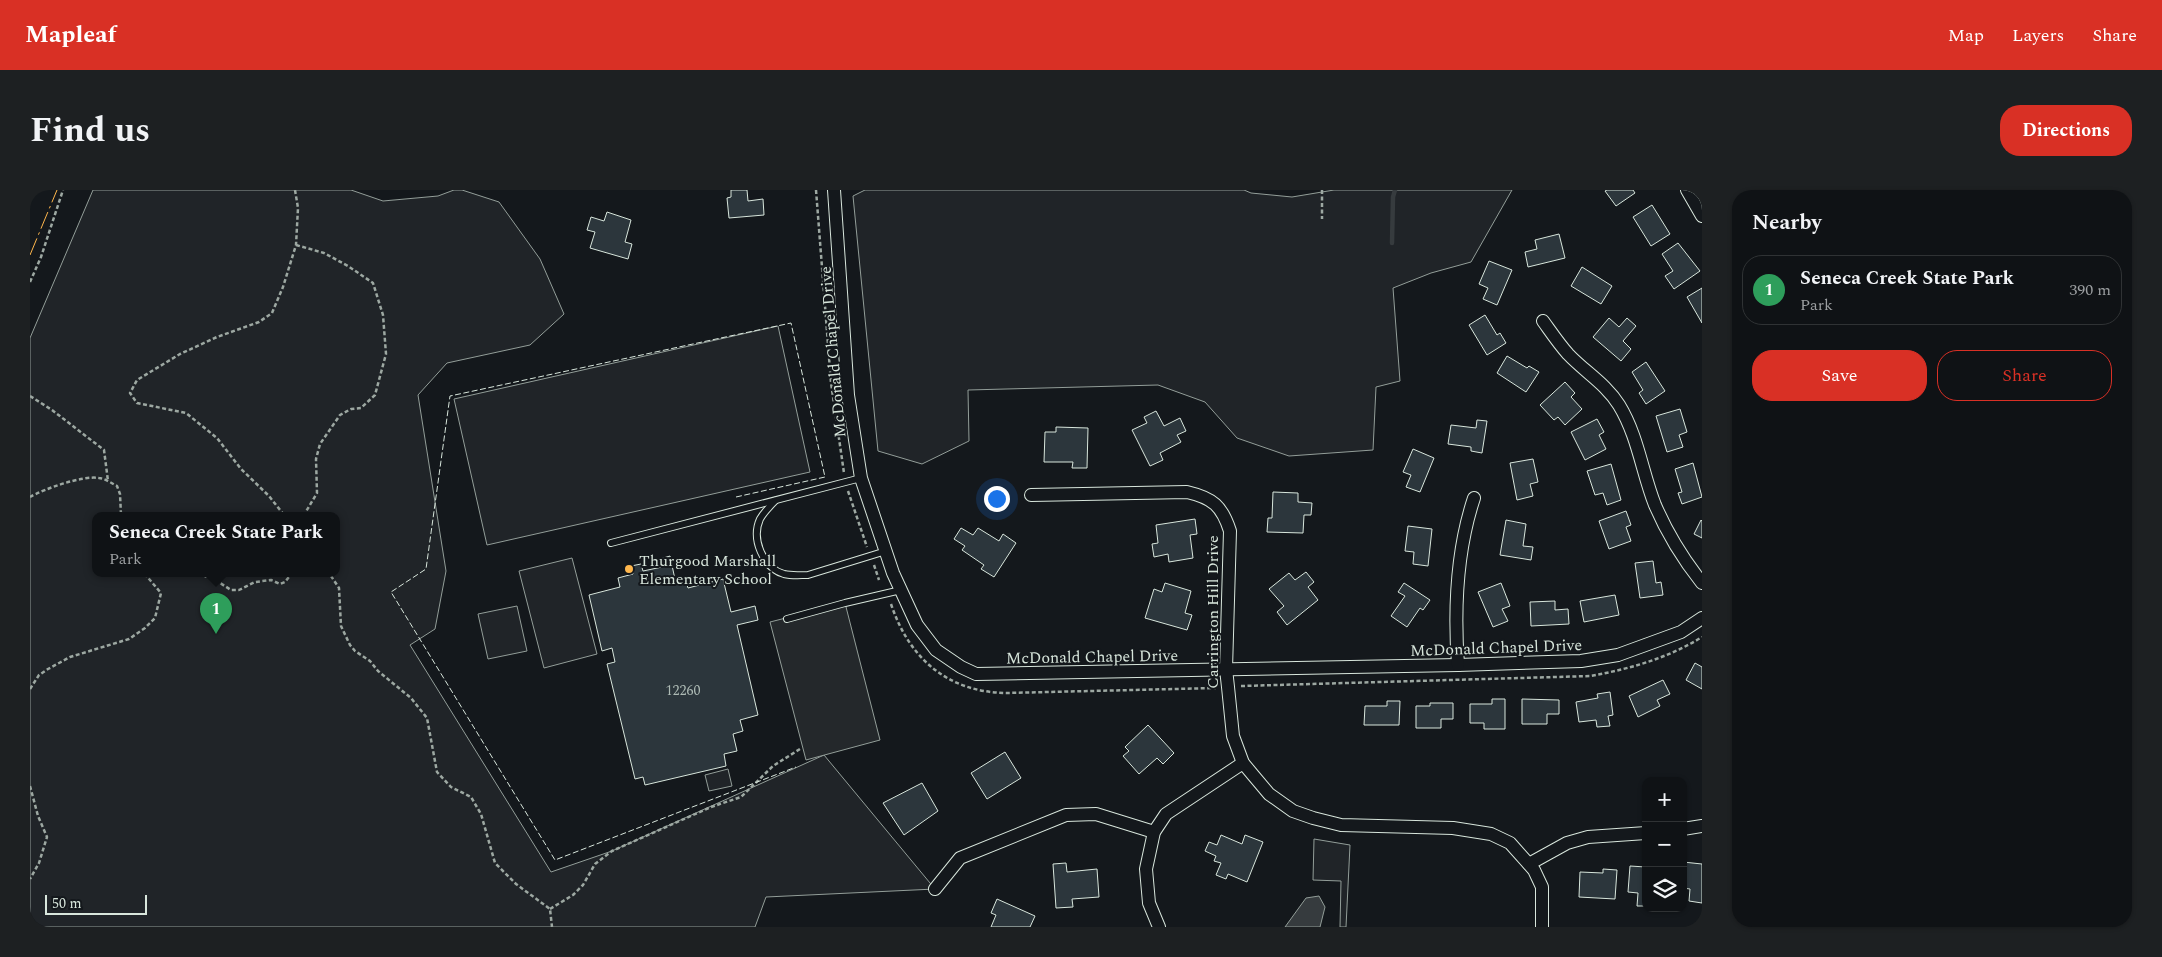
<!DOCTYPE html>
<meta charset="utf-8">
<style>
:root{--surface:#0f1215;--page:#1d2022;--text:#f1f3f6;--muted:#9b9ea0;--line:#2f3234;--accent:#d93025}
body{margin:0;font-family:Spectral,serif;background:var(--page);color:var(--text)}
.controls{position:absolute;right:15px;bottom:15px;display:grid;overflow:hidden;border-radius:10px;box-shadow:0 1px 4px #0004}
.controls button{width:45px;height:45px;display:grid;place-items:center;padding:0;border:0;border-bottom:1px solid var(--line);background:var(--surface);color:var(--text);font:25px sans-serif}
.scale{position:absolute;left:15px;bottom:12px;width:102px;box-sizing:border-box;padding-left:5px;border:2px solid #d8e6dc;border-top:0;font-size:14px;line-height:18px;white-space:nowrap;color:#d8e6dc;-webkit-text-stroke:4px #14181c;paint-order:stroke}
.you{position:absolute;left:966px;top:308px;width:18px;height:18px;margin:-12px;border:4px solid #fff;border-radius:50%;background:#1a73e8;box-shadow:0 0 0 8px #1a73e833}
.badge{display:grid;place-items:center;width:32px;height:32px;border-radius:50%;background:var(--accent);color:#fff;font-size:16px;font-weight:700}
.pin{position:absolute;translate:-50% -41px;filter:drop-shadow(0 1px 2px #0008)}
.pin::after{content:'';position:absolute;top:26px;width:18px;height:15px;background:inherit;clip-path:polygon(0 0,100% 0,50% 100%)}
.popup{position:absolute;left:62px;top:322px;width:248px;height:65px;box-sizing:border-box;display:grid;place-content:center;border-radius:10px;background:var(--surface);filter:drop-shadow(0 1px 4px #0005);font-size:16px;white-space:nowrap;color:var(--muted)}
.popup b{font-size:19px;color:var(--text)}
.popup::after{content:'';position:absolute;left:50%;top:100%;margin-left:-10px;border:10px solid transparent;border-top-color:var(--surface)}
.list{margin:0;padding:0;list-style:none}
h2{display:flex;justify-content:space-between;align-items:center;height:65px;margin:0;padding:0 20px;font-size:21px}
h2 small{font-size:16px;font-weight:400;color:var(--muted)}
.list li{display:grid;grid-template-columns:32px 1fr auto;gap:15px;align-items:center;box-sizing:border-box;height:70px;margin:0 10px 10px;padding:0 10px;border:1px solid var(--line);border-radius:20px}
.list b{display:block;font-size:19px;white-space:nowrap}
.list p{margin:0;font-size:16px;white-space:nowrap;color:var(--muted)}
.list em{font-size:16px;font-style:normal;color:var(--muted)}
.actions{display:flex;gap:10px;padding:15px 20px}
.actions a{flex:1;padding:11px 0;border:1px solid var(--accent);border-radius:20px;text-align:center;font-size:18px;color:var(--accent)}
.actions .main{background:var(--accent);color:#fff}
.icon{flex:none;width:28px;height:28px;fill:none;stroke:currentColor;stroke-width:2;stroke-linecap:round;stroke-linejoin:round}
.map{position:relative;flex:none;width:1672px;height:737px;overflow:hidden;border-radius:20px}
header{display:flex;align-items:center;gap:30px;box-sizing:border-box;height:70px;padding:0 25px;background:var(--accent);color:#fff}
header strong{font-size:24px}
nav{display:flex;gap:28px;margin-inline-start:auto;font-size:18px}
.intro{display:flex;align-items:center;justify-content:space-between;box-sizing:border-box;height:120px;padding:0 30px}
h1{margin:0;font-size:35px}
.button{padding:12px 22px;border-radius:20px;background:var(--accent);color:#fff;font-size:18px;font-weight:700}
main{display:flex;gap:30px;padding:0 30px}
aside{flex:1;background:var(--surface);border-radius:20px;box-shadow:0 1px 4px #0004}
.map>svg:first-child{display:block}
.green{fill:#202428;stroke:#939e99;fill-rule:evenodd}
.parking{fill:#24282b;stroke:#939e99}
.water{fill:#363b3e;stroke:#939e99}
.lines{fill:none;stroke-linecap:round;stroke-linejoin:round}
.stream{stroke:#363b3e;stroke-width:4.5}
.building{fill:#2c363c;stroke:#d8e6dc}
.lane-casing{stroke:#d8e6dc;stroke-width:8}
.street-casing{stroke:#d8e6dc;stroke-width:14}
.path{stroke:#9da8a2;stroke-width:2.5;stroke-dasharray:4 2.5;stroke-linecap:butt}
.lane{stroke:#14181c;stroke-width:6}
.street{stroke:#14181c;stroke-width:12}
.fence{stroke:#d8e6dc;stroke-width:1;stroke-dasharray:6 2.5;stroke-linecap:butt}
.power{stroke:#ffb74d;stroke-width:1;stroke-dasharray:18 4 2.5 4;stroke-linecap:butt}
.poi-dot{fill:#ffb74d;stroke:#14181c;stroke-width:2}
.labels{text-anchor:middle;stroke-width:4;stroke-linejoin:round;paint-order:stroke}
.number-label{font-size:14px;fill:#adbab4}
.street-label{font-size:16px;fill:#d8e6dc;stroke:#14181c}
.poi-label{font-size:16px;fill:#d8e6dc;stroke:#14181c;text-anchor:start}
</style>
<header>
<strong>Mapleaf</strong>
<nav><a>Map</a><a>Layers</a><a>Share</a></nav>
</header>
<div class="intro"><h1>Find us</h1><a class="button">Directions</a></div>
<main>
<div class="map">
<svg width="1672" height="737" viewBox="0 0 1672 737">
<rect width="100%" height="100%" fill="#14181c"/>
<g class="green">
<path d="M63 0H321L353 11 408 6 424 0H432L469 12 510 69 534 124 500 155 417 173 388 205 416 381 405 439 380 455 521 682 582 661 794 565 905 699 736 707 725 737H0V148ZM66 325H306V383H66Z"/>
<path d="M835 0H1214L1221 3 1262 7 1304 0H1482L1441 72 1401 83 1363 98 1370 191 1346 197 1343 260 1259 266 1207 248 1175 212 1128 195 938 200 939 251 892 274 848 261 823 6Z"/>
<path d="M748 136 780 282 457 355 424 209Z"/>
<path d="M542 368 567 464 514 478 489 381Z"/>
<path d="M487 416 497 461 458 469 448 424Z"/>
<path d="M698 579 702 596 679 601 675 585Z"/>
<path d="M1284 649 1320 655 1316 737H1310L1311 691 1283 690Z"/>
</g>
<path class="parking" d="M815 413 850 550 776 570 740 432Z"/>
<path class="water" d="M1289 706 1295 717 1290 737H1255L1276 708Z"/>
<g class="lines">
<path class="stream" d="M1362 53 1363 7 1365 0"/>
</g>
<g class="building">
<path d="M701 0H717L718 11 733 9 734 25 699 28 697 8 701 7Z"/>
<path d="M1577 0H1603L1605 3 1586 16 1575 1Z"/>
<path d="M1622 15 1640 44 1621 56 1603 27Z"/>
<path d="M577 22 601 30 595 52 602 54 598 69 560 58 565 42 557 40 561 27 574 31Z"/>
<path d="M1529 44 1535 68 1498 77 1495 62 1507 59 1505 50Z"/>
<path d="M1648 53 1670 81 1644 99 1635 86 1643 81 1632 64Z"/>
<path d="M1459 71 1482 80 1467 115 1453 109 1458 98 1449 94Z"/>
<path d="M1552 77 1582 96 1571 114 1541 96Z"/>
<path d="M1672 98V133L1657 107Z"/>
<path d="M1455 125 1467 145 1470 143 1476 153 1457 165 1439 135Z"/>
<path d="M1579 128 1589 137 1597 128 1606 136 1593 151 1601 159 1591 171 1563 147Z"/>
<path d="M1477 166 1497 178 1499 176 1509 182 1496 202 1467 183Z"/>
<path d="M1616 172 1635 201 1616 214 1609 203 1613 200 1602 182Z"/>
<path d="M1535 192 1545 203 1541 207 1552 219 1535 235 1528 227 1524 230 1510 215Z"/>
<path d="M1650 219 1657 242 1649 245 1653 257 1637 262 1626 226Z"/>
<path d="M1126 221 1134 236 1150 228 1156 241 1147 245 1151 252 1130 263 1133 270 1120 276 1102 240 1117 233 1114 227Z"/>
<path d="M1567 229 1574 242 1569 245 1576 259 1555 270 1541 242Z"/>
<path d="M1447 230 1457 231 1452 263 1441 261V257L1418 254 1421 235 1446 238Z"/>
<path d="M1026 237 1058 238 1057 278H1042L1043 272H1014L1015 242H1026Z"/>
<path d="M1383 259 1404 268 1390 302 1376 297 1381 285 1373 282Z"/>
<path d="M1503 269 1508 292 1500 294 1503 306 1487 310 1480 273Z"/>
<path d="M1663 273 1672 307 1652 314 1648 303 1652 302 1645 279Z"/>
<path d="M1581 274 1591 310 1577 315 1573 303 1565 305 1557 281Z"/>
<path d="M1243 302 1268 303V312L1282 313 1281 325H1274L1273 343 1237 342 1238 328H1242Z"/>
<path d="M1596 321 1601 335 1596 337 1601 351 1579 359 1569 331Z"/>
<path d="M1165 329 1167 344 1160 345 1163 368 1139 372 1138 364 1124 367 1122 354 1128 353 1126 335Z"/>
<path d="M1476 330 1496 334 1493 356 1503 357 1501 370 1470 365Z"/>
<path d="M1671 330 1672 331V348L1664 344Z"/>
<path d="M1378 336 1402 339 1398 376 1383 374 1384 362 1375 361Z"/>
<path d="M931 338 943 345 948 338 969 351 973 344 986 353 964 387 951 379 954 375 932 360 935 356 924 349Z"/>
<path d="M640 366 646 394 656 392 658 398 693 389 701 422 725 416 728 430 707 435 728 525 710 530 713 541 703 544 707 561 694 564 696 576 615 595 613 587 605 589 577 474 585 472 582 458 572 461 559 405 590 397 588 388 603 384 601 376 611 374 613 381 632 377 630 369Z"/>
<path d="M1623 371 1626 393 1631 392 1633 405 1610 408 1605 373Z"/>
<path d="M1276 382 1284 392 1278 397 1288 410 1257 435 1247 422 1254 416 1239 399 1259 383 1265 390Z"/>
<path d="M1135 393 1161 401 1155 423 1162 425 1157 440 1115 428 1124 399 1132 402Z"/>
<path d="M1374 393 1400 410 1393 420 1390 418 1377 437 1361 426 1375 406 1368 402Z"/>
<path d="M1471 393 1480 416 1472 419 1478 431 1463 437 1448 402Z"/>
<path d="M1585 405 1589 425 1554 432 1550 411Z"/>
<path d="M1525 411V420L1538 419 1539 434 1501 436 1500 412Z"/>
<path d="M1665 473 1672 477V499L1656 490Z"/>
<path d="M1633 490 1640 504 1627 510 1630 516 1608 527 1599 506Z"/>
<path d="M1580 502 1583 525 1578 526 1580 536 1567 537 1566 530 1549 532 1546 512 1568 508 1567 504Z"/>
<path d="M1462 509H1475V539H1454V533H1440V514H1462Z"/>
<path d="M1492 509 1529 510V524H1517V534H1492Z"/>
<path d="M1357 511H1370L1369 535H1334L1335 516H1357Z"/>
<path d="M1400 513H1423V529H1411V538H1386V516H1400Z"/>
<path d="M1118 535 1144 563 1133 574 1127 568 1109 584 1093 566 1099 561 1095 557Z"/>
<path d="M975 562 991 588 957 609 941 583Z"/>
<path d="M892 593 908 621 874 645 853 613Z"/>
<path d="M1191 645 1212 654 1215 645 1233 652 1217 692 1198 684 1196 689 1186 685 1191 673 1184 671 1186 666 1175 661 1179 652 1187 655Z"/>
<path d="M1653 672 1672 674V713L1659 711 1660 699 1653 698Z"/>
<path d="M1036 673 1037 682 1067 679 1069 707 1042 709 1043 717 1026 718 1023 674Z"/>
<path d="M1600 676 1616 677V716H1607L1608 703 1598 702Z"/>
<path d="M1573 679 1587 680 1585 709 1549 707 1550 682 1573 683Z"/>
<path d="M967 709 1005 726 1000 737H961L966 725 961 723Z"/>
</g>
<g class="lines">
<defs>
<g id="lane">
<path d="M745 311C739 317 734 322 730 329 721 349 733 378 754 384 762 386 770 385 778 385L856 361"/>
<path d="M581 353 831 288"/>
<path d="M757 429 815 413 871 400"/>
</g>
<g id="street">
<path d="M804 0 818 205 831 288 863 383 887 435 906 460 931 477 946 484 1428 475 1551 471 1588 465 1651 442 1672 428"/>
<path d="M1657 0 1672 26"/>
<path d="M1513 131C1521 142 1529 154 1538 164 1555 182 1576 194 1589 215 1608 246 1612 282 1625 315 1637 343 1653 369 1672 393"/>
<path d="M1001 305 1157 302C1183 308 1192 316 1200 341L1196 479 1198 497 1203 546 1213 573 1223 585 1239 604 1263 621 1283 628 1311 635 1423 638 1461 644 1480 653 1504 680 1512 697V737"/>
<path d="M1428 475C1424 419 1426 362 1444 308"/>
<path d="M1653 639 1672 636"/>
<path d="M1499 674 1537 653 1558 647 1616 643"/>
<path d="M905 699 930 668 1036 625 1066 624 1124 642"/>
<path d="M1129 737 1119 713 1116 679 1124 642 1136 624 1213 573"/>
</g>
</defs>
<use href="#lane" class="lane-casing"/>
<use href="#street" class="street-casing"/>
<g class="path">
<path d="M786 0 801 193 814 283"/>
<path d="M1292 0V29"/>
<path d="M266 55 294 63 318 76 343 93 353 125 356 164 345 205 331 218 321 219 310 225 290 254 286 269 287 303 274 325"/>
<path d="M0 92 11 67 33 0"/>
<path d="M0 206 22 220 74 260 78 291"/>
<path d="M818 301 837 357"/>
<path d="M0 307C14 299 53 285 69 288 76 289 81 293 87 296L90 304 91 325"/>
<path d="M254 325 239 306 211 279 187 248 156 223 107 213 100 203 107 190 150 164 187 147 229 132 242 123 253 97 266 55 268 18 265 0"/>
<path d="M844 375 849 390"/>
<path d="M167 383 187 391 201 400H209L225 392 241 390 250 394 255 392 262 383"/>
<path d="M295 383 301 386 309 398 311 436 320 455 325 461 340 471 348 481 381 508 397 528 407 582 421 597 441 607 451 624 465 673 486 694 520 719 522 737"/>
<path d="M117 385 131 383"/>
<path d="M861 414C879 468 917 502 976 503L1186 498"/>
<path d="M1211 496 1560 486C1600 479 1638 468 1672 447"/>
<path d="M0 499 9 485 18 479 40 467 99 449 115 438 125 428 131 403 114 383"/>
<path d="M0 596 8 626 17 647 9 673 0 689"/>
<path d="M520 719 543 705 553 695 565 674 582 661 681 617 711 607 743 576 770 559"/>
</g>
<use href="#lane" class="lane"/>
<use href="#street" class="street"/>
<path class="fence" d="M706 307 795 287 761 133 420 206 396 379 361 402 525 670 766 577"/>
<path class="power" d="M0 65 27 0"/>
</g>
<circle class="poi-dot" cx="599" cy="379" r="5"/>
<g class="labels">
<g class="number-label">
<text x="653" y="505">12260</text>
</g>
<g class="street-label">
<text transform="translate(802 162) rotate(-95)" y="6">McDonald Chapel Drive</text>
<text transform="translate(1182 422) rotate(-90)" y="6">Carrington Hill Drive</text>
<text transform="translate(1466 457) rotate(-2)" y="6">McDonald Chapel Drive</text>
<text transform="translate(1062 466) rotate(-1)" y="6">McDonald Chapel Drive</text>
</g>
<g class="poi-label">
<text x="609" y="376">Thurgood Marshall<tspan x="609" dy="18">Elementary School</tspan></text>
</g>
</g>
</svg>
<div class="controls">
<button>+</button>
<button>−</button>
<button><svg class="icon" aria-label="layers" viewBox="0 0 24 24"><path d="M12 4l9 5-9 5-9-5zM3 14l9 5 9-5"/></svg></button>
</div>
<div class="scale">50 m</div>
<div class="you"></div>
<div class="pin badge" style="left:186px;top:444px;background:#2e9e5b">1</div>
<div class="popup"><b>Seneca Creek State Park</b>Park</div>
</div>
<aside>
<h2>Nearby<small></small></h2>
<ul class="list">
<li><span class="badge" style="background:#2e9e5b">1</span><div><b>Seneca Creek State Park</b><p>Park</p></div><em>390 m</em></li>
</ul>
<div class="actions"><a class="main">Save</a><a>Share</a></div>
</aside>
</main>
